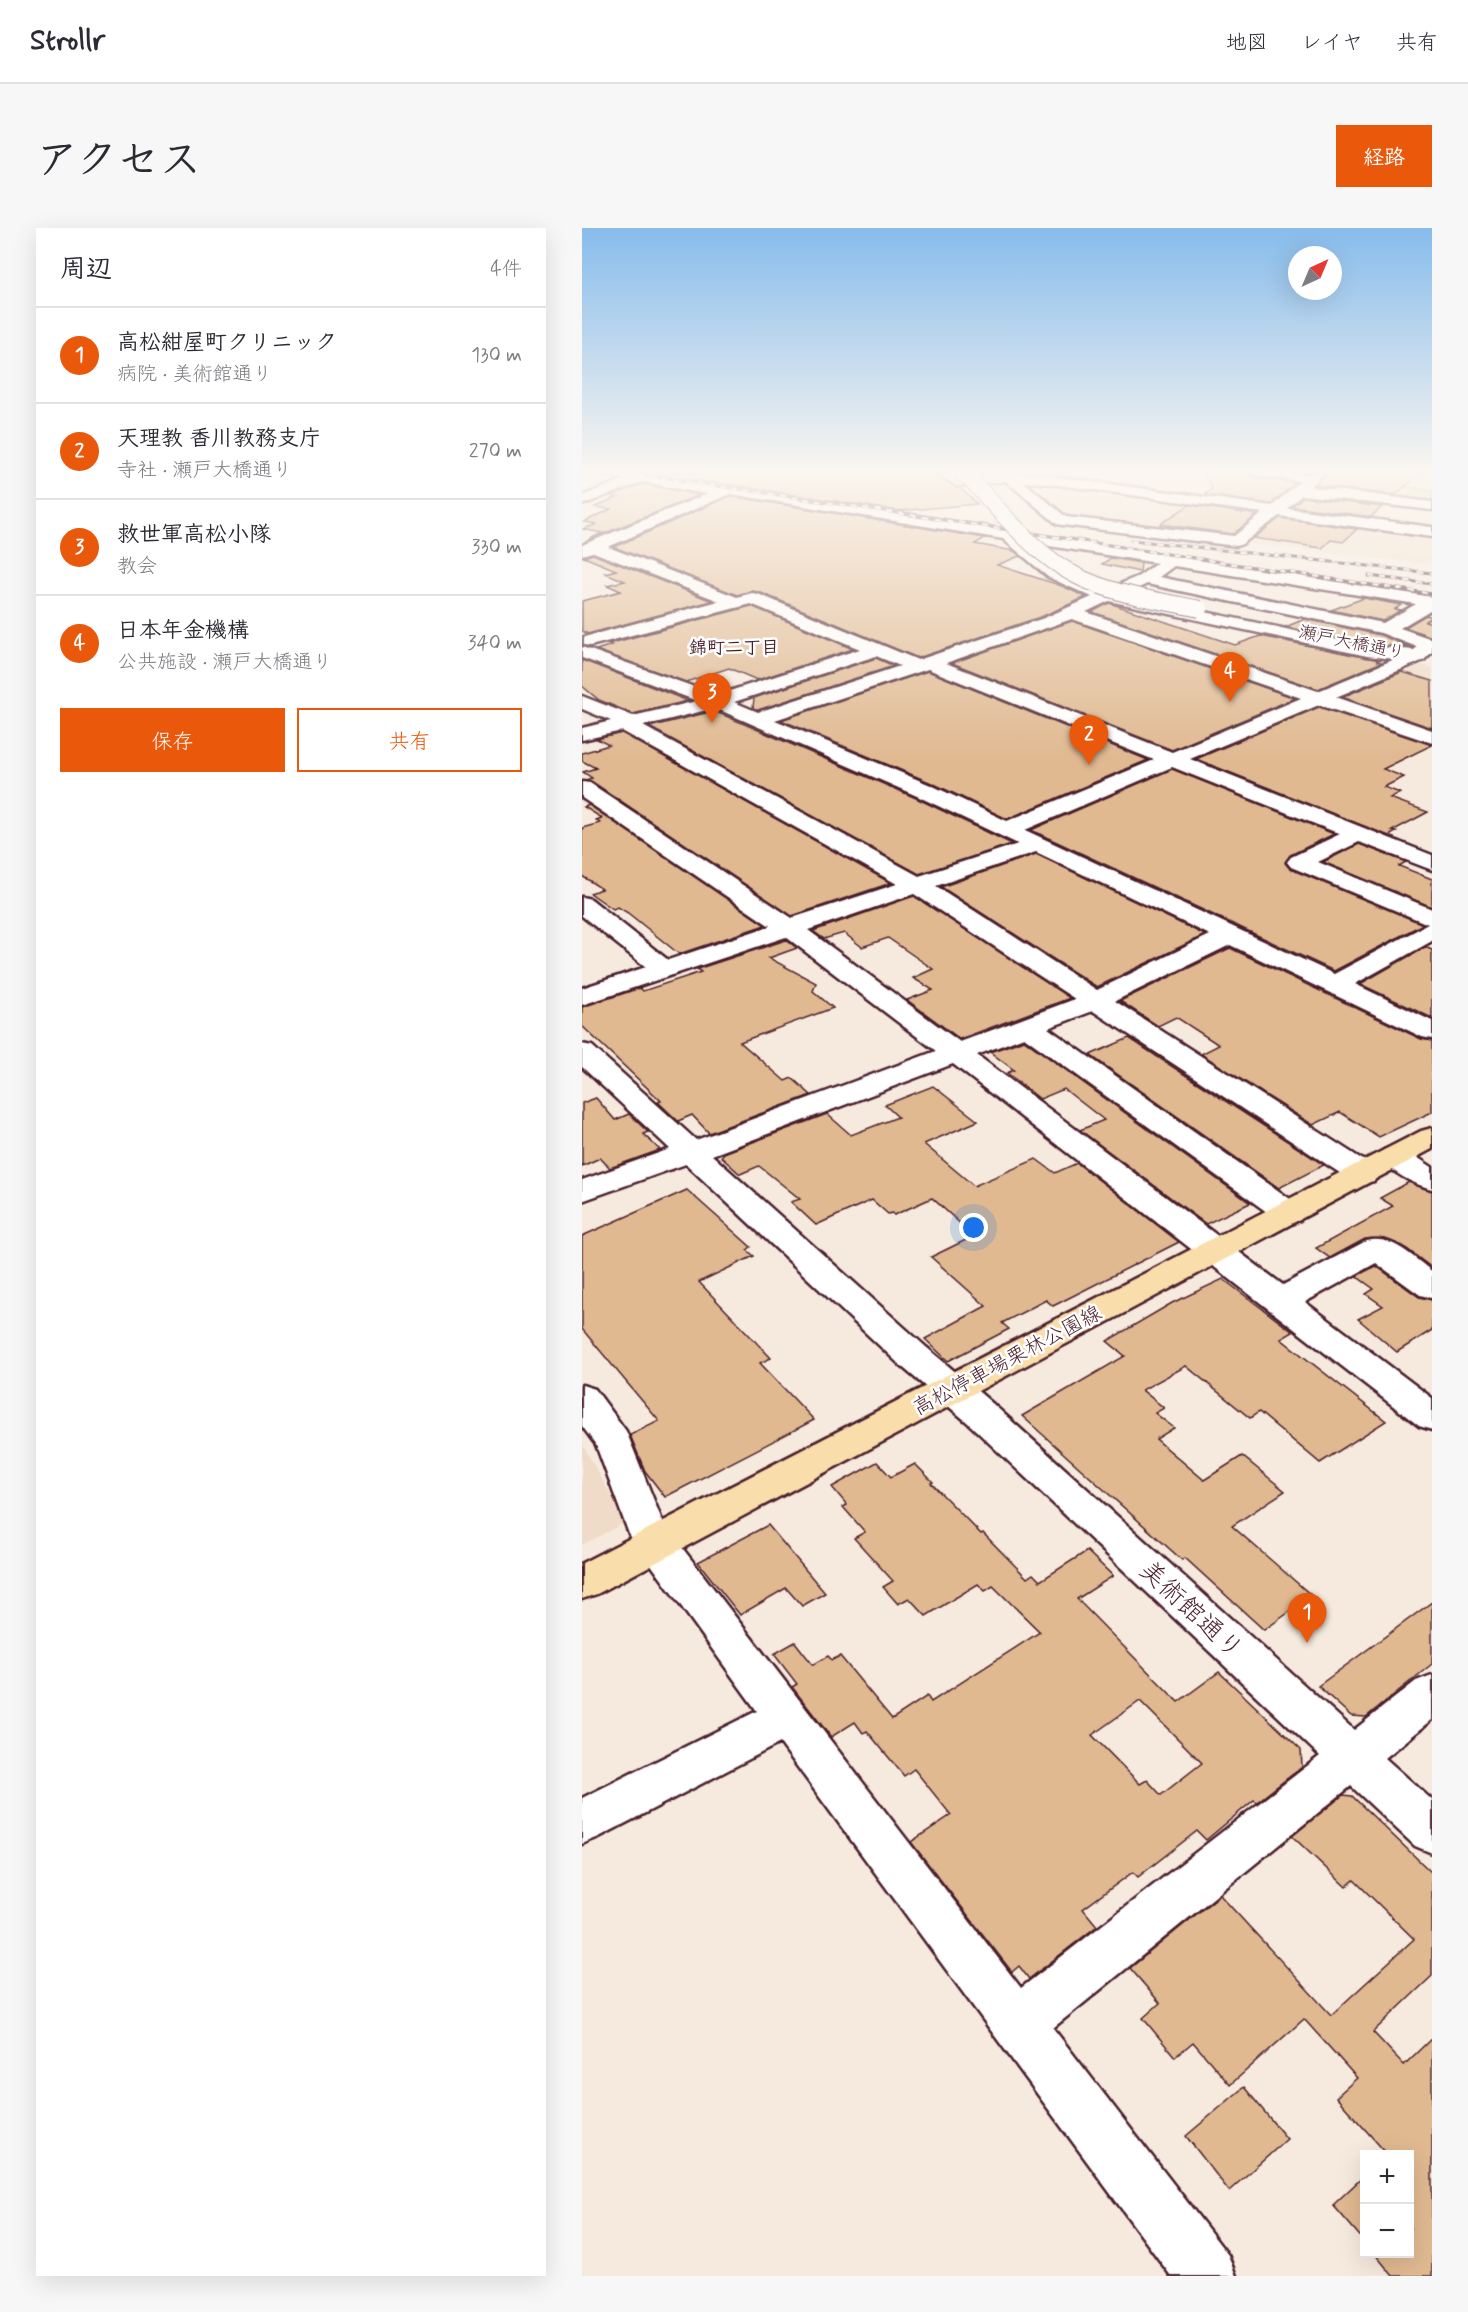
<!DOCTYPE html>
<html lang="ja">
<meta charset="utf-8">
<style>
:root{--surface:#fff;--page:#f7f7f7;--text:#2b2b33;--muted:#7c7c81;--line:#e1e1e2;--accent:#ea580c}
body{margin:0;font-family:Mynerve,"Klee One",sans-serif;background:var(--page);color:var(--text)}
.controls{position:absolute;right:18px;bottom:18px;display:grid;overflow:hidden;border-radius:0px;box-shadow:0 6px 24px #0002}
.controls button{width:54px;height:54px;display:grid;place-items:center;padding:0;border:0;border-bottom:2px solid var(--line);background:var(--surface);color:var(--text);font:30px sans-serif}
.compass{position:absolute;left:706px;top:18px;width:54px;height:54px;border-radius:50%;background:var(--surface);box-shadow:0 6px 24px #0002;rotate:44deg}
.you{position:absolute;left:392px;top:1000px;width:21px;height:21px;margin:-15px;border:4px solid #fff;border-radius:50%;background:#1a73e8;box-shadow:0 0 0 9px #1a73e833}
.badge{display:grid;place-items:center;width:39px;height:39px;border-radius:50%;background:var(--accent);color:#fff;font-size:20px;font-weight:700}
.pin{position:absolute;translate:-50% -50px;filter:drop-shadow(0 2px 3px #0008)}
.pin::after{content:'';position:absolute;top:32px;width:21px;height:18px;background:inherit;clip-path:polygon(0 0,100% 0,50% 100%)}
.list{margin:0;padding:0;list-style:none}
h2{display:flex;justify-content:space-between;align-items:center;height:78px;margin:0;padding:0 24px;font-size:26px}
h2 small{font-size:20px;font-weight:400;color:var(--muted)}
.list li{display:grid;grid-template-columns:39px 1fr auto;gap:18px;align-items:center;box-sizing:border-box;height:96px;padding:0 24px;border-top:2px solid var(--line)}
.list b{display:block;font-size:22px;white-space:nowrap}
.list p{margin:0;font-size:20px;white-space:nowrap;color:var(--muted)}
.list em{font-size:20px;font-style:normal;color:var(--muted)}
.actions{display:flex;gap:12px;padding:18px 24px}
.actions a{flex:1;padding:14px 0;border:2px solid var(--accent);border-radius:0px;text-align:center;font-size:21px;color:var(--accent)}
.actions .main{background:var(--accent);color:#fff}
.map{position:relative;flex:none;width:850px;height:2048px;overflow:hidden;border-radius:0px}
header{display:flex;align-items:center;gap:36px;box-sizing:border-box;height:84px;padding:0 30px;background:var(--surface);border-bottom:2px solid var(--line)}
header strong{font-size:28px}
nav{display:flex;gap:33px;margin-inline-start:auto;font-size:21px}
.intro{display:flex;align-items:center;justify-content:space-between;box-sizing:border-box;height:144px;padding:0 36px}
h1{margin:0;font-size:42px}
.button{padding:15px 27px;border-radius:0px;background:var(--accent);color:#fff;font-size:21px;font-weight:700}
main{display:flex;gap:36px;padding:0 36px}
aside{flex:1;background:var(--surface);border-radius:0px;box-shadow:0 6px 24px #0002}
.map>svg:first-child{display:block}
.built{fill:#efdbc7}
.green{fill:#d4df92;stroke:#8f7f5e;stroke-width:1.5}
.building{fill:#e0b991;stroke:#4a1f2b;stroke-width:1.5;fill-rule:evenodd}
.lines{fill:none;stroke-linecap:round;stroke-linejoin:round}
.minor-casing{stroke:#4a1f2b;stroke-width:5}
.major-casing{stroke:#4a1f2b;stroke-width:5}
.minor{fill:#fff;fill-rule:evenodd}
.major{fill:#f9deab;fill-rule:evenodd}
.rail-casing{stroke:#4a1f2b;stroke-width:3}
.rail{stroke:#fff;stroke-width:2;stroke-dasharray:6;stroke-linecap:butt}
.minor-bridge-casing{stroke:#4a1f2b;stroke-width:18;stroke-linecap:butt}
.minor-bridge{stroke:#fff;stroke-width:16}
.labels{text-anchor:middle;stroke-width:5;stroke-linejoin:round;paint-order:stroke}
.far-street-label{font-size:18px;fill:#4a1f2b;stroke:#fff}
.far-neighbourhood-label{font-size:18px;font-weight:bold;fill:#4a1f2b;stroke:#fff}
.street-label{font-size:21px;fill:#4a1f2b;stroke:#fff}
.near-street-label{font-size:26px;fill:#4a1f2b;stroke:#fff}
</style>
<header>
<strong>Strollr</strong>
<nav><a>地図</a><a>レイヤ</a><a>共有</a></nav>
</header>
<div class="intro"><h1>アクセス</h1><a class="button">経路</a></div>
<main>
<aside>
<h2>周辺<small>4件</small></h2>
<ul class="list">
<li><span class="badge">1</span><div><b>高松紺屋町クリニック</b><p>病院 · 美術館通り</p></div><em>130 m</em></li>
<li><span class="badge">2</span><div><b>天理教 香川教務支庁</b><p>寺社 · 瀬戸大橋通り</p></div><em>270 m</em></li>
<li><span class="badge">3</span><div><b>救世軍高松小隊</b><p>教会</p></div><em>330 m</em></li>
<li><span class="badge">4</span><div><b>日本年金機構</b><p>公共施設 · 瀬戸大橋通り</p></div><em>340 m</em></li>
</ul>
<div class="actions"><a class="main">保存</a><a>共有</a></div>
</aside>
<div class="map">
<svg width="850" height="2048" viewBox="0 0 850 2048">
<rect width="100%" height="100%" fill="#f6eade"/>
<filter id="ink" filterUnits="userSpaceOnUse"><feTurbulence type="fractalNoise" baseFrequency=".0167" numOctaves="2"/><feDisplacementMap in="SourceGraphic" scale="12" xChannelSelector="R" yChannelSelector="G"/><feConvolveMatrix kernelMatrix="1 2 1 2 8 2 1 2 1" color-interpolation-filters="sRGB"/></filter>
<g filter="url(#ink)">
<g class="built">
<path d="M31 244H132L203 254 230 261 208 271Z"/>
<path d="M462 254 678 284 682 287 653 309 488 292 448 257Z"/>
<path d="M697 288 850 308V336L660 315Z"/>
<path d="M835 436 850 440V505L751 471Z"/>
<path d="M0 1216 44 1294 0 1317Z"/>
</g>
<path class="green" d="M815 257 850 263V276L795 269 804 261Z"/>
<g class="building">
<path d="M59 244H350L374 260H378L395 276 316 283Z"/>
<path d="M621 244H666L675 250 713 255 689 276 622 267 630 261Z"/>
<path d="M745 244H840L813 267 733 257Z"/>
<path d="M60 256 117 267 6 312 20 305 1 301 15 296 2 294 29 281 13 279 36 269 29 268Z"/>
<path d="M148 268 403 310 393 316 432 323 438 328 415 337 480 358 504 369 461 388 336 430 177 364 169 363 155 367 32 319Z"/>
<path d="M721 269 800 279 789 289 710 278Z"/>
<path d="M607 277 675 287 651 306 578 296Z"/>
<path d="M698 290 775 301 761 314 749 312 740 320 672 310Z"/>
<path d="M11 326 130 373 6 406 0 403V373L39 363 25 357 43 353 23 345 34 342 2 329Z"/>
<path d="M529 330 559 335 558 344 520 336Z"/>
<path d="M782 370 819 377 813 381 819 382 801 393 749 382Z"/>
<path d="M527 375 653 417 678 408 797 432 794 433 800 434 736 461 510 384Z"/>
<path d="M169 378 271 421 175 452 147 440 104 454 14 422 30 417 26 416Z"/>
<path d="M844 387 850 389 843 393 850 395V409L823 399Z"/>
<path d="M723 391 798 407 828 419 785 416 703 399Z"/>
<path d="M490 393 713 470 590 522 370 435Z"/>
<path d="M294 430 312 438 176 482 171 480 172 470Z"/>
<path d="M0 432 78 462 106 473 51 486 17 472 0 458Z"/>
<path d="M346 443 566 532 425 591 352 556 199 492Z"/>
<path d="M820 444 850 453V500L760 469Z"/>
<path d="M737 479 850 517 801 541 822 549 802 559 818 565 808 570 846 584 810 603 814 604 807 608 614 531Z"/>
<path d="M132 483 334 570 430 616 337 646 67 499Z"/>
<path d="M40 505 309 655 210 688 9 553 3 552 10 550 1 544 14 540 0 533V525L27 517 15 511Z"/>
<path d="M590 541 752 606 708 627 703 635 708 641 841 696 752 743 449 602Z"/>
<path d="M7 577 183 697 97 726 46 685 36 679 31 681 8 665 20 661 0 648V600L18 595 14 592 20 590 2 579Z"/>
<path d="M777 616 824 634 817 638 850 651V679L741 634Z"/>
<path d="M454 626 623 707 515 759 359 659Z"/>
<path d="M332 668 488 770 378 811 325 772 351 762 331 750 351 741 306 710 280 719 262 705 242 711 231 703Z"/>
<path d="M204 712 215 720 187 730 234 755 231 763 251 780 158 814 203 853 210 850 229 867 127 905 110 887 96 893 76 874 79 873 0 798V779L58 760 61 763 119 744 115 741Z"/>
<path d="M843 719 850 722V790L778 756Z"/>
<path d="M648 720 839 811 850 813V884L797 909 758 884 731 897 619 826 637 817 594 789 576 798 538 773Z"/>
<path d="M547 810 591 839 742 937 697 960 508 827Z"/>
<path d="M442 812 668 975 624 996 498 902 522 892 482 861 458 871 425 845 432 842 408 824Z"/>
<path d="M351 858 396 893 342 916 392 958 454 931 473 945 495 935 597 1014 471 1078 464 1072 420 1095 427 1101 366 1133 343 1111 404 1078 349 1029 392 1008 350 970 312 987 310 985 306 986 290 972 234 997 209 974 218 971 177 938 158 946 139 929 142 925 245 886 269 907 316 889 303 877Z"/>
<path d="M14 870 33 892 47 886 66 904 61 906 78 922 28 940 18 930 0 938V875Z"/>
<path d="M827 954 850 963V1040L821 1018 803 1011H783L748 1030 734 1020 811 978 798 970Z"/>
<path d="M105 962 169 1019 165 1022 172 1028 117 1054 189 1130 178 1135 232 1192 83 1269 63 1243 48 1207 77 1193 0 1101V1008Z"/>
<path d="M794 1038 837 1069 850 1072V1102L815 1124 776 1091 801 1078 784 1066 792 1061 774 1048Z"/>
<path d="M641 1051 711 1104 699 1111 804 1193 738 1235 677 1184 668 1190 604 1138 560 1162 582 1180 573 1185 592 1200 574 1211 622 1252 660 1228 703 1263 650 1298 730 1368 682 1402 603 1330 600 1332 440 1188 543 1128 525 1113 590 1075Z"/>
<path d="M295 1234 309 1249 333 1236 351 1254 349 1255 399 1306 401 1305 445 1350 451 1346 458 1353 505 1323 531 1348 495 1371 596 1474 637 1444 719 1522 720 1539 675 1574 672 1572 624 1612 615 1603 556 1649 551 1644 501 1681 515 1698 447 1751 437 1738 430 1744 329 1614 369 1587 332 1541 322 1548 285 1503 281 1505 273 1494 249 1509 210 1459 215 1456 192 1426 213 1414 231 1437 246 1428 250 1432 258 1428 310 1491 345 1468 349 1474 458 1404 411 1358 403 1363 396 1356 344 1388 327 1370 316 1376 301 1359 311 1353 272 1310 283 1304 261 1279 265 1277 250 1259ZM558 1473 620 1535 579 1567 565 1552 558 1556 510 1507Z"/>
<path d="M186 1297 243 1365 220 1378 204 1360 158 1387 116 1334Z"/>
<path d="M850 1374V1436L784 1489 769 1488 736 1458Z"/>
<path d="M761 1567 770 1568 850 1645V1748L791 1804 822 1837 850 1810V2048H811L792 2025H828V1926H805L754 1869 775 1850 722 1791 648 1857 611 1814 593 1829 561 1790 578 1775 548 1740 638 1667 749 1787 832 1711 772 1652 764 1659 710 1608Z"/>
<path d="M662 1859 705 1911 647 1963 604 1908Z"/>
<path d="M783 1947V2014L751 1977Z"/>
</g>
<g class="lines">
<defs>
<g id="minor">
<path d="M17 244H47L140 260 146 258 850 369V381L818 400 850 411V424L842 432 754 469 850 502V515L737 477 608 531 850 627V642L777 614 736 634 850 681V713L773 756 850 793V811L840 809 648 717 533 773 792 939 797 946 792 953 781 955 770 953 511 783 466 800 718 978 723 985 718 992 707 995 696 992 442 809 395 827 701 1057 784 1013C810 1006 830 1029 850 1043V1070L838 1067 794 1035 723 1074 850 1170V1202L837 1198 371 836 130 927 344 1119 411 1176 772 1502 834 1453 850 1447V1492L803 1530 850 1572V1625L833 1618 769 1558 471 1800 646 2027 654 2048H589L198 1515 17 1609 0 1616V1570L175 1483 47 1306 14 1217 0 1198V1157L13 1161 44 1203 79 1290 88 1304 439 1760 738 1528 385 1194 318 1137 104 936 0 973V952L88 921 0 839V816L10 818 114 912 354 823 204 709 0 777V760L64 739 0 688V669L9 671 86 732 188 698 0 570V554L8 555 210 690 315 656 40 503 0 512V500L29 493 0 481V468L51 488 115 473 0 430V419L135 467 278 421 169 376 8 418 2 417V409L137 373 11 324 0 327V317L125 266 60 254 0 277V268L43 251 19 247ZM148 266 421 311 466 349 510 369 462 390 336 432 176 366 170 365 155 369 26 319ZM442 314 575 335 557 348 524 362 478 342ZM592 338 834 376 801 395 577 349ZM565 356 799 405 835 419 832 422 785 418 542 367ZM527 373 785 428 813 431 736 463 504 384ZM490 391 719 470 590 524 364 435ZM294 428 318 438 176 484 152 474ZM346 441 572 532 425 593 351 558 193 492ZM133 480 335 568 436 616 337 648 61 498ZM590 539 758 606 709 629 705 634 709 639 846 696 752 746 443 602ZM454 624 628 707 515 762 354 658ZM332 666 493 771 378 814 226 702Z"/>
<path d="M352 244H368L378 250 419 244 461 247 690 278 718 253 675 248 668 244 726 246 743 244 728 259 850 274V282L720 267 705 280 850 299V309L697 288 660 316 655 318 480 297 475 296 424 253 375 258ZM442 254 461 255 681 285 652 308 484 289Z"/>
<path d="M813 920 824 922 850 939V961C833 957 808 944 798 929L802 922Z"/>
</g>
<path id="major" d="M850 900V921L15 1366 0 1371V1335L839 903Z"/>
</defs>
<use href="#minor" class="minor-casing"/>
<use href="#major" class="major-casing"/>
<use href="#minor" class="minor"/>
<use href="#major" class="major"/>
<defs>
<g id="rail">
<path d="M44 244 850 366"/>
<path d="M549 312 850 345"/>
<path d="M787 348 850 356"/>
</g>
</defs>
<use href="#rail" class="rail-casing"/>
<use href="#rail" class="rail"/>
<defs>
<path id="minor-bridge" d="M376 244 387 250C419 283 451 325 493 347 531 367 576 372 618 381"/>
</defs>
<use href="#minor-bridge" class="minor-bridge-casing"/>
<use href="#minor-bridge" class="minor-bridge"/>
</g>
</g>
<linearGradient id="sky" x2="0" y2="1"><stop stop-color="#87bcec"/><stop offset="0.46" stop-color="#fbf6f0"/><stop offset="1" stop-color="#fbf6f0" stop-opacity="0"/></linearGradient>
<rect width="850" height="530" fill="url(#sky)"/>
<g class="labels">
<g class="far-street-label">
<text transform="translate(770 414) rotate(12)" y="6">瀬戸大橋通り</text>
</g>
<g class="far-neighbourhood-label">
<text x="152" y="425">錦町二丁目</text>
</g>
<g class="street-label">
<text transform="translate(425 1132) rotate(-28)" y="7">高松停車場栗林公園線</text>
</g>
<g class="near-street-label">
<text transform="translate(610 1381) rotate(43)" y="9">美術館通り</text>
</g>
</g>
</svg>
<div class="controls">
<button>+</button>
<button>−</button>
</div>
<svg class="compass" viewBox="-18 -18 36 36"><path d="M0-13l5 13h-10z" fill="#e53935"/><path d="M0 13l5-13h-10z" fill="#7c7c81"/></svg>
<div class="you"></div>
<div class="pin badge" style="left:725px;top:1415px">1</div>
<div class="pin badge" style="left:507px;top:537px">2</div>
<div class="pin badge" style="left:130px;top:495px">3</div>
<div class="pin badge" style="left:648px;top:474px">4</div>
</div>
</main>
